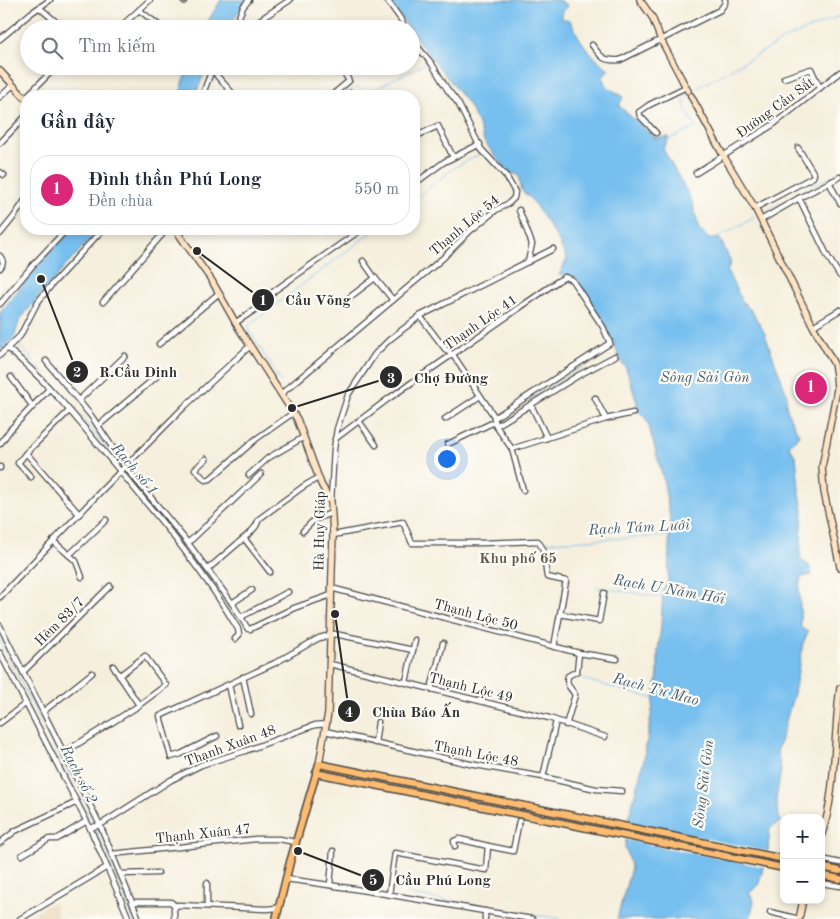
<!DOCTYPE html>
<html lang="vi">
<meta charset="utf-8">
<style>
:root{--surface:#fff;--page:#f2f2f3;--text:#1f2937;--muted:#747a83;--line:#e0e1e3;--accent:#db2777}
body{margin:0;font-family:"Old Standard TT",serif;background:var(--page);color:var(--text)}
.controls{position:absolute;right:15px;bottom:15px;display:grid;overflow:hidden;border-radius:10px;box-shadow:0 2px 8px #0003}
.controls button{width:45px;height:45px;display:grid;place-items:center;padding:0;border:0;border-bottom:1px solid var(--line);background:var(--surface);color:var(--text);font:25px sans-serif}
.you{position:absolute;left:446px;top:458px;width:18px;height:18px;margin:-12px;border:4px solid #fff;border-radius:50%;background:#1a73e8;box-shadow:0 0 0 8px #1a73e833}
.badge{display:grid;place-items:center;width:32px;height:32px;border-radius:50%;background:var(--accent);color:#fff;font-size:16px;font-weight:700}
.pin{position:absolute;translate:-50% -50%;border:2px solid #fff;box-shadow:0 1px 5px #0006}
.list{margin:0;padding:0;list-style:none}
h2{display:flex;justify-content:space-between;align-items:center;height:65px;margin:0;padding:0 20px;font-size:21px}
h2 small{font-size:16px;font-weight:400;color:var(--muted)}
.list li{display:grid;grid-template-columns:32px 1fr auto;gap:15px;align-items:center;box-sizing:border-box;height:70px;margin:0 10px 10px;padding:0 10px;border:1px solid var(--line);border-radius:20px}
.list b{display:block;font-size:19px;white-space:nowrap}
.list p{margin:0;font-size:16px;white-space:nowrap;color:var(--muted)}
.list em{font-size:16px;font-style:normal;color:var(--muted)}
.icon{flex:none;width:28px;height:28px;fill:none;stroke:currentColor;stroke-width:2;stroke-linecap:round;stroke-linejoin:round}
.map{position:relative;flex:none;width:840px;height:919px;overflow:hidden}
.search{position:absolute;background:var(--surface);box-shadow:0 2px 8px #0003;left:20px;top:20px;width:400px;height:55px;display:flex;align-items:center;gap:12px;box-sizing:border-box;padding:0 18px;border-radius:28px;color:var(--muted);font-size:19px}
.panel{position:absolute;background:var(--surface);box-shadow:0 2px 8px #0003;left:20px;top:90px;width:400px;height:145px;border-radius:20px}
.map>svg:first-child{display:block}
.built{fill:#ebd8ba}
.water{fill:#77bfef;stroke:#51758d}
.pier{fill:#f6efdd}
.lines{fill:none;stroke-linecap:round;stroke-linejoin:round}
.stream{stroke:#77bfef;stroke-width:1}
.street-casing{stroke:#494846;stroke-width:7}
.secondary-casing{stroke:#494846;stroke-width:8}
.primary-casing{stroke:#494846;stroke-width:9}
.street{stroke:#fff;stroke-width:4.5}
.secondary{stroke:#fee4c5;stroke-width:5.5}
.primary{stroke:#fdbc6f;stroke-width:6}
.labels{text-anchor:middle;stroke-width:4.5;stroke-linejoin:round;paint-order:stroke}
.street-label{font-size:14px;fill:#2b2b2b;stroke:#fdfcf7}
.water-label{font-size:15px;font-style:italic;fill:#465f70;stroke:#fdfcf7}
.neighbourhood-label{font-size:15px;font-weight:bold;fill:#655a4c;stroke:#fdfcf7}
.leader{fill:none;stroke:#2b2b2b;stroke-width:2}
.callout-dot{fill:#2b2b2b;stroke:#fdfcf7;stroke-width:2}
.mark-label{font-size:15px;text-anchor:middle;font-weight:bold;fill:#fff}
.callout-label{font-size:15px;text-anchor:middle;font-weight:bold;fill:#2b2b2b;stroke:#fdfcf7;stroke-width:4.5;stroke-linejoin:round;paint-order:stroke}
</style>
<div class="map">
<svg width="840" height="919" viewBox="0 0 840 919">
<rect width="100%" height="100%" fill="#fdfcf7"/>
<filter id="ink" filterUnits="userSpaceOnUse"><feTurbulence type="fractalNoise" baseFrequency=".02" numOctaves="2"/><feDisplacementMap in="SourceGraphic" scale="10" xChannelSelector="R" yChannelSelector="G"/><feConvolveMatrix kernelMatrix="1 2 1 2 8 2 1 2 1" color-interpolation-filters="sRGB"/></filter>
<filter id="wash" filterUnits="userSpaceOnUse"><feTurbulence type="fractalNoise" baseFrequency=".0096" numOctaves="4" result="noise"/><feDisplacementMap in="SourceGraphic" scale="20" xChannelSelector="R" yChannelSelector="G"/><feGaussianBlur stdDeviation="1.12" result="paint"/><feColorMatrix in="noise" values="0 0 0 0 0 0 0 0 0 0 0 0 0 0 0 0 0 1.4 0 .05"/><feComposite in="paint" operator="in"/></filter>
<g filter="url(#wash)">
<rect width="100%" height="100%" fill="#f6efdd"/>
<path class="built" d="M52 903 55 904 57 919H31L37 916 35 912Z"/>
<g class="water">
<path d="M221 0H246L227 29H203Z"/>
<path d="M389 0H559L567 5 560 18 570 20C580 41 589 55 609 69L603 77 605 85 623 97 619 106 655 138 669 137 663 149 692 201 699 229 709 239H720L731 262 727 271 742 301 751 310 764 332 787 395C783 409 793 423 799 435L789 446 796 457 799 488 803 510 800 559 809 566 812 575 801 577 799 588 801 628 808 632 803 643 794 693 777 752 781 769 776 800 780 822 770 828 768 850 758 886 749 893 754 901 750 919H617L631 868 625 847 628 821 644 759 658 674V652L661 626 663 591 668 581 670 518 663 478 648 423 646 419 638 411 637 403 626 368 621 362 612 339 576 278 568 274 559 275 567 259 557 238 531 199 522 191 519 175 509 173 493 153 484 141 478 123 468 104 413 34 411 29H409Z"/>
<path d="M188 66H207L195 96H179Z"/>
<path d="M72 229H99L39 296 20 320 14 337 0 351V313L41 262Z"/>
</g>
<path class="pier" d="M625 822 770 852 765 867 623 839Z"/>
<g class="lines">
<g class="stream">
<path d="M341 96 357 86 364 92 371 91 428 62"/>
<path d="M668 140 696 127 685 109 684 99 697 88 789 37 840 16"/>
<path d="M414 199 454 168 481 153"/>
<path d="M761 214 840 172"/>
<path d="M715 239 755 217"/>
<path d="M17 342 123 467"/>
<path d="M281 382 249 330V325L376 229"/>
<path d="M496 421 615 346"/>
<path d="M125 470C167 522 209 573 243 630"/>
<path d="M547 542 669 536"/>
<path d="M597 587 664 598"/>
<path d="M0 640 93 824"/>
<path d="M582 679 655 699"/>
<path d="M95 828 134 919"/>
<path d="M406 894 561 919"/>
</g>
</g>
</g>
<g filter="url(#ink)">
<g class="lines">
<defs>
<g id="street">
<path d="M183 0 184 1"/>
<path d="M387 0 402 21 404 29"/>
<path d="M40 8 64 29"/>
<path d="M139 10 164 29"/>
<path d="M118 29 150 0"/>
<path d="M234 29 243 7 249 0"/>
<path d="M246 29 290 0"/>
<path d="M0 39 31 13 50 0"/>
<path d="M592 45C602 58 603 61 620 60L720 10 725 3V0"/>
<path d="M213 66 217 76 235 96"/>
<path d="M784 78 811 69 820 88"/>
<path d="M27 96 50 73"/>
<path d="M202 96 213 67"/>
<path d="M331 96 349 81 340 66"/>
<path d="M346 96 351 93"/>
<path d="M0 97 13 85"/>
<path d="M656 133 640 116 639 112 649 105 686 87"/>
<path d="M414 137 438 126 453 157"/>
<path d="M0 143 26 116"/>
<path d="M0 172 4 175"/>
<path d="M696 173 774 124 840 72"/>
<path d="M829 182 840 203"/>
<path d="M414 184 444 162 480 144"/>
<path d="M799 198 828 257 840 276"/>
<path d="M755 208 813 177 814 174 798 148"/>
<path d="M519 210 532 244 528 262"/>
<path d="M761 220 799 198 840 177"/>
<path d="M0 234 13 218 26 199"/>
<path d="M0 256C4 261 4 264 0 268"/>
<path d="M363 261 375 278 393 300"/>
<path d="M350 297 375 278"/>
<path d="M103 302 167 229"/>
<path d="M0 304 33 265 67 229"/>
<path d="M420 316 445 349 453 355 494 416 496 426 512 449 523 490"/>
<path d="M235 323 265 303 274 291 362 229"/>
<path d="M813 326 840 310"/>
<path d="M159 344 219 293"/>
<path d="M7 348C40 375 69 409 96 442 146 503 198 561 238 629L239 635 235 639"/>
<path d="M0 355 20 336 37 303 53 283 103 229"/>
<path d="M46 361 92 417 125 466 188 543 232 603 248 629H250L294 608 331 595"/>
<path d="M11 377 33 407"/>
<path d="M281 394 443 258 470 231 496 210 509 203 514 198 515 192 506 176 481 149 458 103 447 89 432 64 411 39"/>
<path d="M595 398 606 419 633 413"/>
<path d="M79 400 125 356"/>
<path d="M531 405 547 438"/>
<path d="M445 419 480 396"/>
<path d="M359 421 376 445"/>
<path d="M98 426 156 377"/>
<path d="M496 426 579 375 615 356"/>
<path d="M335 439 388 399 558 281 565 277 572 280 603 327 610 343 494 418"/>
<path d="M0 444 10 430 49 389"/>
<path d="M448 444 494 422"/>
<path d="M512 449 606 419"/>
<path d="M26 453 69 411"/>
<path d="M206 459 195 469 205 480 210 479 256 439 293 413"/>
<path d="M0 468V467"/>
<path d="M249 475 268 458 304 437"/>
<path d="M31 477 18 463 26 453 79 514"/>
<path d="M331 501 334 449 337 429 348 395 375 354 389 340 420 316 553 249"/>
<path d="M303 531 314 520 331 513"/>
<path d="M333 535 403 522 412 543H482L538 541 543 549 547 577 566 581 554 647"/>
<path d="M244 538 270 572"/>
<path d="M53 541 76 561 82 577"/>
<path d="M188 543 261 474"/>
<path d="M69 555 106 520"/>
<path d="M208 569 251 532 256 526 259 519 304 486 318 478"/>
<path d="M331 588 579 653 617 659"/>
<path d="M0 597 102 490 184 407 250 346"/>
<path d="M232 603 252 590"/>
<path d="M560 614 599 621 604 593"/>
<path d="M241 617 288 592"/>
<path d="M0 626 100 825 132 902H171L175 906"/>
<path d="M0 653 90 828 107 867 20 919"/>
<path d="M330 664 549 718 605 737"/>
<path d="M113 666 139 705"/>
<path d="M23 672 110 586"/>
<path d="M243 677 251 714"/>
<path d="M406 682 415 640"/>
<path d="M229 685 238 725"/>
<path d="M431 689 443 643"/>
<path d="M44 711 92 673"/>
<path d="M0 723 25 704"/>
<path d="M566 725 575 695C571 687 565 686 568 676L577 671 579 653"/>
<path d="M325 731 470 764 543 777 596 789 622 791"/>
<path d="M217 736 181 754 171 757 160 716 275 663 319 638 335 634 413 650"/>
<path d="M375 743 378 722"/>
<path d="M65 752 135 708 166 685 145 656 119 676"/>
<path d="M543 777 556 721"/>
<path d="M90 828 100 825 171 780 201 765 245 751 315 725 327 724"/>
<path d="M0 843 15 831 75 803"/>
<path d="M488 846 513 851 519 821"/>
<path d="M112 854 256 839H279L296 842"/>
<path d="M22 855 49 839H57L85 822"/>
<path d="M821 859 840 863"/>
<path d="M107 867 129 919"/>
<path d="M121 874 158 873"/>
<path d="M285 879C368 889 450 906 532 919"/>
<path d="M821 883 840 886"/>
<path d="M330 885 333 851"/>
<path d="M389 894 395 853 486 870 488 846 459 839 454 841 455 846"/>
<path d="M132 902 139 919"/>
<path d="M207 906V883"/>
<path d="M770 912 799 919"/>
<path d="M174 919V909L177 905 266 909 278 908"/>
<path d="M485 919V911"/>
</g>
<g id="secondary">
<path d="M640 0 652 17 661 40 688 91"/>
<path d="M0 71 26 99"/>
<path d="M691 96 723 155 755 208 813 326 834 364 836 375 837 389 822 467 824 492 840 567"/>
<path d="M175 229 212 281 238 327 297 419 321 484 331 502 333 535 328 713 319 764"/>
<path d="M821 837C837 792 833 736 840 688"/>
<path d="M799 919 803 900"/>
</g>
<g id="primary">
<path d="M316 773 784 868"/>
<path d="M821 867 840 871"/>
<path d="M821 875 840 879"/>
<path d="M276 919 290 862 319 764 784 859"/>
</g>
</defs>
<use href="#street" class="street-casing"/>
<use href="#secondary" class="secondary-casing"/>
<use href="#primary" class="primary-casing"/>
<use href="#street" class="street"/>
<use href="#secondary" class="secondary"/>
<use href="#primary" class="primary"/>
</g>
</g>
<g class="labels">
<g class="street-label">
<text transform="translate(775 107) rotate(-36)" y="5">Đường Cầu Sắt</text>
<text transform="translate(464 225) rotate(-40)" y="5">Thạnh Lộc 54</text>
<text transform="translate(480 322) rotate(-35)" y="5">Thạnh Lộc 41</text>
<text transform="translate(319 531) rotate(-89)" y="5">Hà Huy Giáp</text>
<text transform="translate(476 614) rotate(15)" y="5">Thạnh Lộc 50</text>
<text transform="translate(59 621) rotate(-45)" y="5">Hẻm 83/7</text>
<text transform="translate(471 687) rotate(14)" y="5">Thạnh Lộc 49</text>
<text transform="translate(230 745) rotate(-20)" y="5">Thạnh Xuân 48</text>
<text transform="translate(476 753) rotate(11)" y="5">Thạnh Lộc 48</text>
<text transform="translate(203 833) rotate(-6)" y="5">Thạnh Xuân 47</text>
</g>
<g class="water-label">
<text x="705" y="382">Sông Sài Gòn</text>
<text transform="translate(135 469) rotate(50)" y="5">Rạch số 1</text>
<text transform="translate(639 527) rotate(-3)" y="5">Rạch Tám Lưới</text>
<text transform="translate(669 589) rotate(10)" y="5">Rạch U Năm Hối</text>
<text transform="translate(656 689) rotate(15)" y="5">Rạch Tư Mao</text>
<text transform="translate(79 774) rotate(63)" y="5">Rạch số 2</text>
<text transform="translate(703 784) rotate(-83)" y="5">Sông Sài Gòn</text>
</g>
<g class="neighbourhood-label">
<text x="518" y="563">Khu phố 65</text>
</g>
</g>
<path class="leader" d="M197 251L263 300M41 279L77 372M292 408L391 377M335 614L349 711M298 851L373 880"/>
<g class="callout-dot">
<circle cx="197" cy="251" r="5"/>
<circle cx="41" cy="279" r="5"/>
<circle cx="292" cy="408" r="5"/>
<circle cx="335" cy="614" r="5"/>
<circle cx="298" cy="851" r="5"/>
<circle cx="263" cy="300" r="12"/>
<circle cx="77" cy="372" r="12"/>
<circle cx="391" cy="377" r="12"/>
<circle cx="349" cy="711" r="12"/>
<circle cx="373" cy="880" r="12"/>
</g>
<g class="mark-label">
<text x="263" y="305">1</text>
<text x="77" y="377">2</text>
<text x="391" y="383">3</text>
<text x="349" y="717">4</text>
<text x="373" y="885">5</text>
</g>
<g class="callout-label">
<text x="318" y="305">Cầu Võng</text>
<text x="138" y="377">R.Cầu Dinh</text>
<text x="451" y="383">Chợ Đường</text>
<text x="416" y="717">Chùa Báo Ấn</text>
<text x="443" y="885">Cầu Phú Long</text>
</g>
</svg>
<div class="controls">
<button>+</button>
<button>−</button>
</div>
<div class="you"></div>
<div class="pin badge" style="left:811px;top:388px">1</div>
<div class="search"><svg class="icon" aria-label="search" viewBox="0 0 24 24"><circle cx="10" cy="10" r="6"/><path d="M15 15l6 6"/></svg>Tìm kiếm</div>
<section class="panel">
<h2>Gần đây<small></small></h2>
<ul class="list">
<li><span class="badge">1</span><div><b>Đình thần Phú Long</b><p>Đền chùa</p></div><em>550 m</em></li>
</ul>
</section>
</div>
